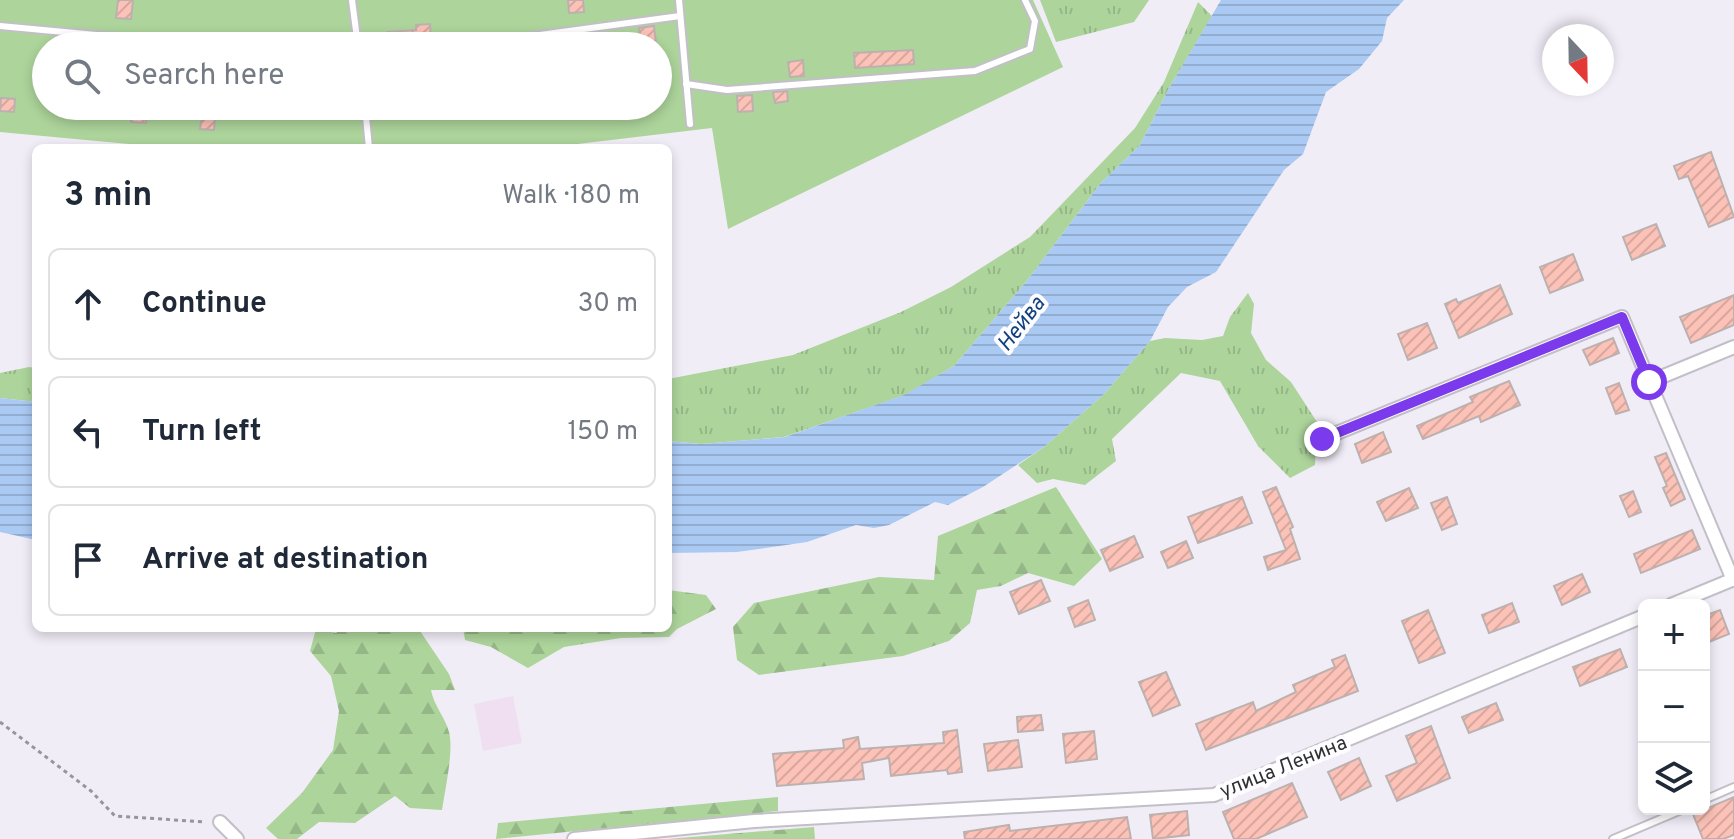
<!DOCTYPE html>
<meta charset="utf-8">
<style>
:root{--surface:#fff;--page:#f2f2f3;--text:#1f2937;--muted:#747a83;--line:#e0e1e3}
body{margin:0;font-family:Overpass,sans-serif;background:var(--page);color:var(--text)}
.controls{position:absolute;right:24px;bottom:24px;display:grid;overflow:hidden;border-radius:12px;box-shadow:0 4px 12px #0003}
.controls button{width:72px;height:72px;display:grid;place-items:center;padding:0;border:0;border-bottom:2px solid var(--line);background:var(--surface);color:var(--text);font:40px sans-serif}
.compass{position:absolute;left:1542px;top:24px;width:72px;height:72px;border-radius:50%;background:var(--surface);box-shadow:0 4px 12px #0003;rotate:158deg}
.stop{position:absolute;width:24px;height:24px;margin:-18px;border:6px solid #7c3aed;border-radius:50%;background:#fff}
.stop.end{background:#7c3aed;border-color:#fff;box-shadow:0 2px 8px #0008}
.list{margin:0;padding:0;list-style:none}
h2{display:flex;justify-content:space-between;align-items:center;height:104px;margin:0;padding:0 32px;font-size:34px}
h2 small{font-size:26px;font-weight:400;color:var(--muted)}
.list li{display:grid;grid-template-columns:52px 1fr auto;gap:24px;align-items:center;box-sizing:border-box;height:112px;margin:0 16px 16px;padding:0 16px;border:2px solid var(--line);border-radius:12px}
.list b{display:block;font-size:30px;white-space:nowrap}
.list em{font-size:26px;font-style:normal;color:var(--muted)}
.icon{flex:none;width:44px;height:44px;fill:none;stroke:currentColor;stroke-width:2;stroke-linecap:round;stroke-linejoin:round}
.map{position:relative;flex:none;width:1734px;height:839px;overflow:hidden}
.search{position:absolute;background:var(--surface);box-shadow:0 4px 12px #0003;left:32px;top:32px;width:640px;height:88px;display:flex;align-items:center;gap:20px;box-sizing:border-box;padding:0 28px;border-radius:44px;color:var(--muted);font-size:30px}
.panel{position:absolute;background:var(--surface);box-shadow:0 4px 12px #0003;left:32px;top:144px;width:640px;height:488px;border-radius:12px}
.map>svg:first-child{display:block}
.commercial{fill:#f0dff1}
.grass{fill:url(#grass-tufts)}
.forest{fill:url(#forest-firs)}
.green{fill:#add49b;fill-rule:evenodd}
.water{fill:url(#water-rules)}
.building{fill:url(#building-hatch);stroke:#bcb1af;stroke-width:2}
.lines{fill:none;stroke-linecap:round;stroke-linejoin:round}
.lane-casing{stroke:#c3bfc8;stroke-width:10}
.street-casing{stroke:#c3bfc8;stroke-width:16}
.path{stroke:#97959b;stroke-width:3;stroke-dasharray:4 4;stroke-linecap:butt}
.lane{stroke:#fff;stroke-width:6}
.street{stroke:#fff;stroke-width:12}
.route{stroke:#7c3aed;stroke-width:10}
.labels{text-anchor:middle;stroke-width:8;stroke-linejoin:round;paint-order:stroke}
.street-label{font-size:20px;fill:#302f32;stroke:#fdfcfe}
.water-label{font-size:22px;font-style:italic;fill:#11417f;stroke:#fdfcfe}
</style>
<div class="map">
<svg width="1734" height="839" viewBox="0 0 1734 839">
<defs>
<pattern id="grass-tufts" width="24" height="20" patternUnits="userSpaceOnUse" patternTransform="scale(2)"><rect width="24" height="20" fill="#add49b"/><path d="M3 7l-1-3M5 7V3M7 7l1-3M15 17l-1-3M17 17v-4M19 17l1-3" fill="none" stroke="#95b686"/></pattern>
<pattern id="forest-firs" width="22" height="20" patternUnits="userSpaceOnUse" patternTransform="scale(2)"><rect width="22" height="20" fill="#add49b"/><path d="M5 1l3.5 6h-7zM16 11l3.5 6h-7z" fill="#95b686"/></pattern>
<pattern id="water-rules" width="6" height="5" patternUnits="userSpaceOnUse" patternTransform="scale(2)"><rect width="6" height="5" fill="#aac9f3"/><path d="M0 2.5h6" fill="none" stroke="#93add1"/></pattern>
<pattern id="building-hatch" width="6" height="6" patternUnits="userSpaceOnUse" patternTransform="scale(2)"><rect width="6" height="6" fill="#fcc2b7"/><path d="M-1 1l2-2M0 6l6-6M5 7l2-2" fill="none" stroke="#d8a79e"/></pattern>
</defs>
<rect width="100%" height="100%" fill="#f1edf7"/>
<path class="commercial" d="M513 696 522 743 483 751 474 704Z"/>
<g class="grass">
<path d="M1040 0H1149L1134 22 1056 42Z"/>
<path d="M1198 2 1212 16 1168 90 1140 145 1100 184 1026 282 954 366 905 395 784 437 701 444 668 441V379L793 355 901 312 951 287 1030 237 1135 128 1164 82Z"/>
<path d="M1248 293 1254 304 1251 333 1266 360 1291 382 1317 422 1315 465 1290 478 1258 446 1220 381 1181 373 1112 439 1116 461 1085 485 1053 479 1037 483 1018 465 1044 447 1104 394 1150 341 1165 338 1202 340 1223 336 1230 317Z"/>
<path d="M29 367 36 368V402L0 398V373Z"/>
</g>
<g class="forest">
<path d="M1056 487 1102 559 1074 586 1028 573 1001 586 977 590 970 623 949 641 903 656 759 675 737 660 733 627 754 603 879 577 934 580 938 536Z"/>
<path d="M668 590 706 595 716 609 677 629 669 637 621 638 564 647 528 668 491 647 465 640 463 628H668Z"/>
<path d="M342 628H418L449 674 455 690H431C434 706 445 717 449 732 454 750 445 790 442 810L410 808 395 796 355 823 319 822 297 839H278L266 828 302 793 333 750 339 711 331 676 310 651 316 629 336 633Z"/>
<path d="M778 797V811L496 839 498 823Z"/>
<path d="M814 827 815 839H667Z"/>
</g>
<path class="green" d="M0 0H1033L1063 67 728 229 712 128 544 148H172L0 132ZM46 46H658V106H46Z"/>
<g class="water">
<path d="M1221 0H1404L1387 18 1382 41 1359 69 1326 92 1303 154 1284 170 1216 272 1187 287 1168 307 1150 341 1104 394 1044 447 983 487 948 505 935 502 889 525 874 528 856 525 807 542 737 552 668 553V441L701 444 785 437 904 395 954 366 1026 282 1100 184 1140 145 1168 90Z"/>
<path d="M0 398 36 402V540L0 532Z"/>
</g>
<g class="building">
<path d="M118 0H133L131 19 116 18Z"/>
<path d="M568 0H583L584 12 569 13Z"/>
<path d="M430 24 431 40 389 44 387 32 416 30V25Z"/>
<path d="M654 26 656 43 641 44 639 28Z"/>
<path d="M913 50 914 64 855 68 854 53Z"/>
<path d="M803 60 804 76 790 77 788 62Z"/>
<path d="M787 91 788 101 775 103 773 92Z"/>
<path d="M752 95 753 111 738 112 737 96Z"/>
<path d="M1 98 15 99 14 112 0 111Z"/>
<path d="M132 106 147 107 146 123 131 122Z"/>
<path d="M202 116 215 118 214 130 200 129Z"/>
<path d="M1711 152 1734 217 1709 227 1688 176 1679 179 1674 166Z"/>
<path d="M1656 224 1665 246 1632 260 1623 237Z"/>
<path d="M1573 254 1583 280 1550 293 1540 267Z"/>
<path d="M1500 285 1512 314 1459 338 1445 304 1456 299 1458 303Z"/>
<path d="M1734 295V325L1691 343 1680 317Z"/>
<path d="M1427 323 1437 348 1408 360 1398 334Z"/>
<path d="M1613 338 1619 353 1590 365 1583 350Z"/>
<path d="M1509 381 1520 405 1481 422 1479 416 1423 439 1417 426 1473 402 1470 397Z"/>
<path d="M1619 383 1629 410 1616 414 1606 388Z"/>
<path d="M1383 432 1391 452 1362 463 1355 444Z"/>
<path d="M1666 453 1685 499 1671 506 1663 488 1667 486 1655 457Z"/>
<path d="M1276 487 1293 527 1290 529 1300 559 1268 570 1264 557 1286 550 1263 492Z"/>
<path d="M1409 488 1418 508 1386 521 1377 502Z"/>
<path d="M1633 491 1641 512 1629 517 1620 496Z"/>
<path d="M1242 497 1252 523 1198 543 1188 517Z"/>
<path d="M1447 497 1457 524 1442 530 1431 503Z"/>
<path d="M1692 530 1700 549 1641 573 1634 554Z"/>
<path d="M1134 536 1143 557 1110 571 1101 550Z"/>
<path d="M1186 541 1193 558 1168 568 1161 552Z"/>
<path d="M1582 574 1590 592 1562 605 1554 586Z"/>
<path d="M1041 580 1050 601 1019 614 1010 592Z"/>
<path d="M1088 600 1095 620 1075 627 1068 608Z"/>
<path d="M1512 603 1519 622 1489 633 1482 615Z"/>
<path d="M1428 610 1445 653 1419 663 1402 621Z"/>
<path d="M1720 610 1729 634 1704 644V616Z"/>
<path d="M1620 649 1627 667 1580 686 1573 667Z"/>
<path d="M1345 655 1358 691 1206 750 1196 724 1253 702 1256 711 1296 692 1293 685 1335 667 1332 660Z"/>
<path d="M1166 672 1180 705 1153 716 1139 682Z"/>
<path d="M1496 703 1503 720 1469 733 1462 717Z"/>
<path d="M1041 715 1043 730 1018 732 1017 717Z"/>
<path d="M1431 726 1450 778 1397 801 1386 776 1417 763 1406 736Z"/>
<path d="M957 730 962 772 948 774 947 770 891 776 889 758 862 763 864 779 777 786 773 754 844 748 843 740 858 737 860 749 944 743 943 732Z"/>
<path d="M1094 731 1097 759 1066 763 1063 734Z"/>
<path d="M1018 740 1022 767 988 771 984 744Z"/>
<path d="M1359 758 1371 786 1341 800 1328 772Z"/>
<path d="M1292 783 1307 817 1256 839H1234L1223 812Z"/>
<path d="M1734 797V835L1723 839H1703L1693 814Z"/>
<path d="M1187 811 1189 835 1153 839 1150 815Z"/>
<path d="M1127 817 1131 839H965L964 832 1009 825 1010 831Z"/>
</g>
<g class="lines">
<defs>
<g id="lane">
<path d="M352 0 358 46"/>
<path d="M679 0 690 124"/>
<path d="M0 26 214 46"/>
<path d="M458 46 680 16"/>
<path d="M686 84 727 90 975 71 1030 49 1035 21 1025 0"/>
<path d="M365 106 369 148"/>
<path d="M1704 800 1734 787"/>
<path d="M1613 839 1684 809"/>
</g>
<g id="street">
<path d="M1649 382 1734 347"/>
<path d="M1322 439 1622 317 1733 580"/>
<path d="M1671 605 1734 579"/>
<path d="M220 822 237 839"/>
<path d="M574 839 754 821 1214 795 1644 616"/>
</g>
</defs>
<use href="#lane" class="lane-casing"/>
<use href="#street" class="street-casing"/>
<path class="path" d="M0 722 91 791 115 816 206 822"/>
<use href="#lane" class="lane"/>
<use href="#street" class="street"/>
</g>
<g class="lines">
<path class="route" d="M1322 439 1622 317 1649 382"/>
</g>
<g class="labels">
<g class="street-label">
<text transform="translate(1283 766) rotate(-22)" y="7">улица Ленина</text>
</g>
<g class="water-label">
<text transform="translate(1020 323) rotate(-52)" y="8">Нейва</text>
</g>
</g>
</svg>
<div class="controls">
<button>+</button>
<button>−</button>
<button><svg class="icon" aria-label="layers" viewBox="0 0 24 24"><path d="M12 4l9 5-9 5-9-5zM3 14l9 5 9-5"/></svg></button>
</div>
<svg class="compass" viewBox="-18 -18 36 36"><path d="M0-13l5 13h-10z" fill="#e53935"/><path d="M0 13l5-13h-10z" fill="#747a83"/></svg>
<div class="stop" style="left:1649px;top:382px"></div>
<div class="stop end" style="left:1322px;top:439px"></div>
<div class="search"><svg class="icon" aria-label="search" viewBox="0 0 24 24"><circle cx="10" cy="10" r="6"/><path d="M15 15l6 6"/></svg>Search here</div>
<section class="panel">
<h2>3 min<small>Walk · 180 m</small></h2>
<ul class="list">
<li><svg class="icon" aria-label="ahead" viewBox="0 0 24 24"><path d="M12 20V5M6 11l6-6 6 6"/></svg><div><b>Continue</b></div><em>30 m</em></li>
<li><svg class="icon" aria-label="left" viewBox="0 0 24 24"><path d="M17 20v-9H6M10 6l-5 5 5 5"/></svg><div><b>Turn left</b></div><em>150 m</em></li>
<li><svg class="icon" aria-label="arrive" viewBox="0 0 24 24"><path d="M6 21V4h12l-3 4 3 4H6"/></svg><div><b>Arrive at destination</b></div></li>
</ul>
</section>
</div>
